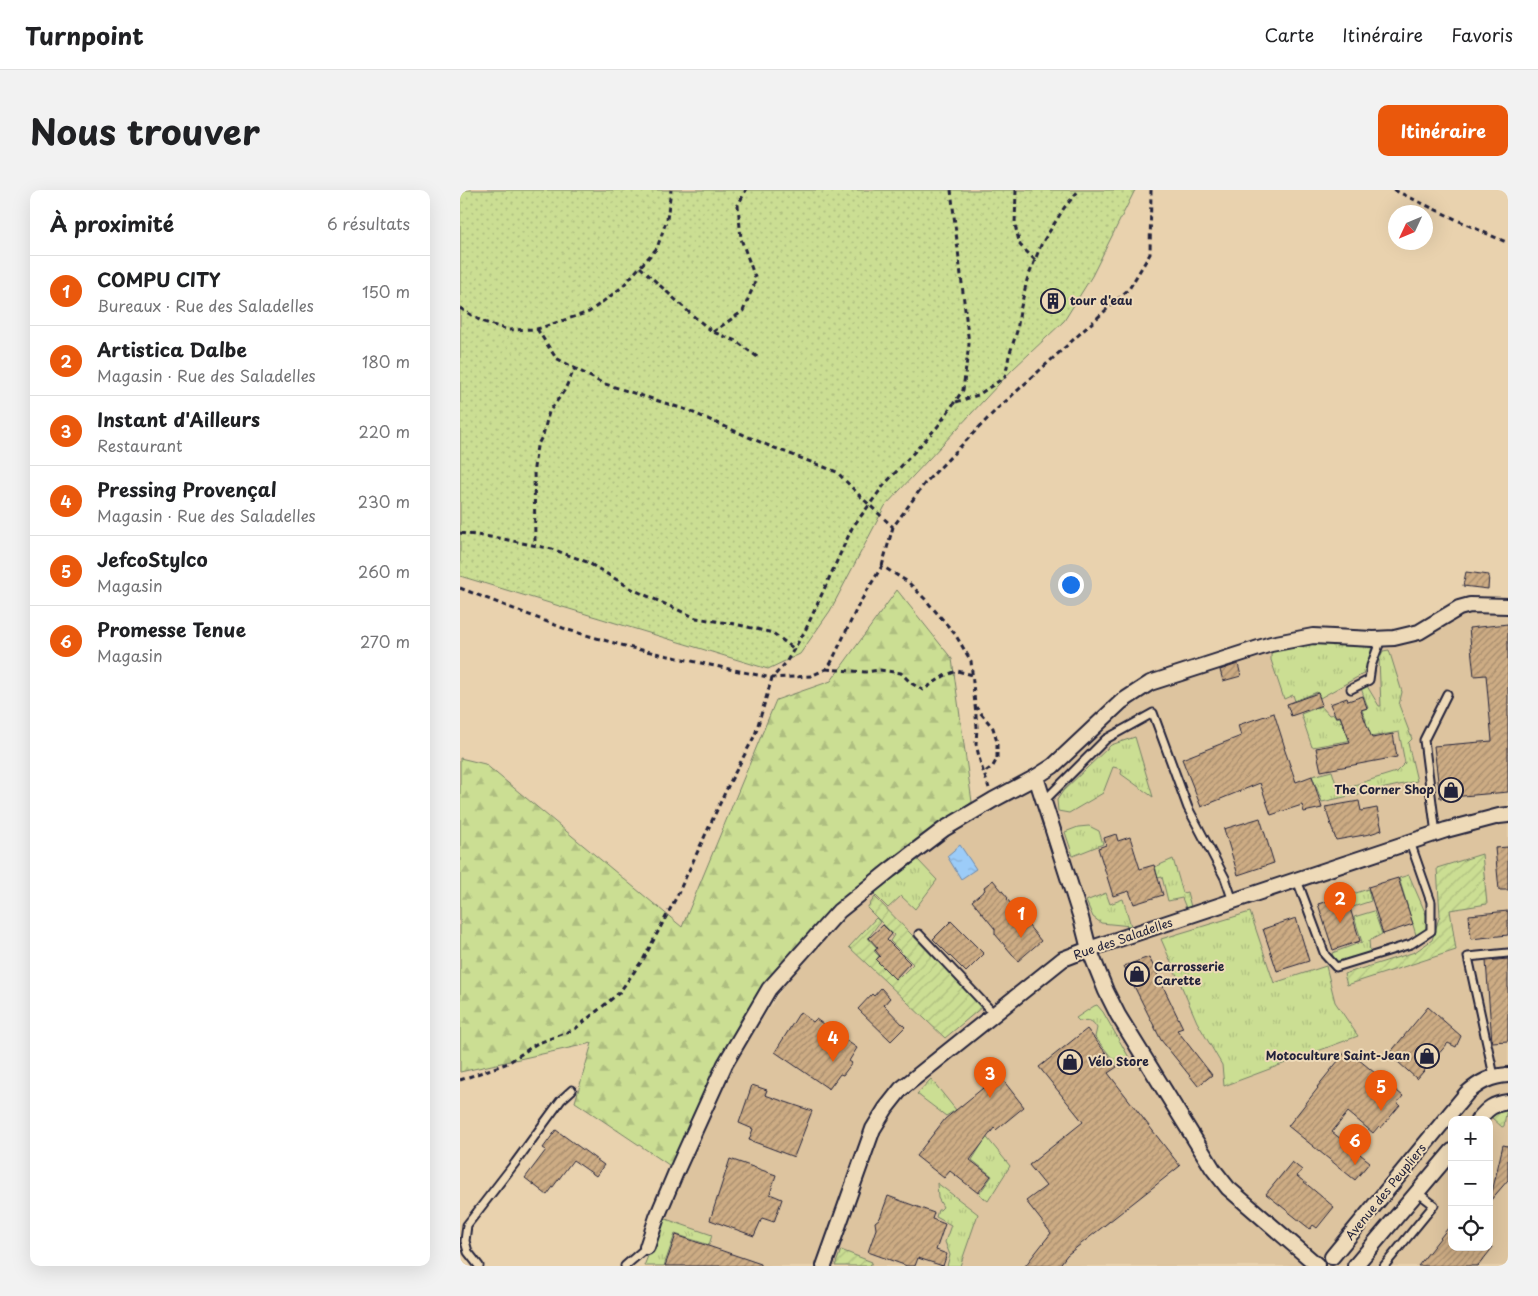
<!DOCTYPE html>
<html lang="fr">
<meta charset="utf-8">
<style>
:root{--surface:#fff;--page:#f2f2f2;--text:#202124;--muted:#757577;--line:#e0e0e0;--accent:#ea580c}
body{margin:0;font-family:"Playpen Sans",sans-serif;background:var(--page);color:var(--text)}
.controls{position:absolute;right:15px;bottom:15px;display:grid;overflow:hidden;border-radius:10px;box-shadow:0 5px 20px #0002}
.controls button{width:45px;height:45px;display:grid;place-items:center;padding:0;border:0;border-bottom:1px solid var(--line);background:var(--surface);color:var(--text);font:25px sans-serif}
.compass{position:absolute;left:928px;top:15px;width:45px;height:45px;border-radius:50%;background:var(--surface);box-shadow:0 5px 20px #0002;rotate:226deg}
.you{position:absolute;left:610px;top:394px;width:18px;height:18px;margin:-12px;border:4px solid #fff;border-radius:50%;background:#1a73e8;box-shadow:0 0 0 8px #1a73e833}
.badge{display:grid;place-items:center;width:32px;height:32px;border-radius:50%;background:var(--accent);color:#fff;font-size:16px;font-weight:700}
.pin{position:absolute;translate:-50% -41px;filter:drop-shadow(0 1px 2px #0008)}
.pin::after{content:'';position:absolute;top:26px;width:18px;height:15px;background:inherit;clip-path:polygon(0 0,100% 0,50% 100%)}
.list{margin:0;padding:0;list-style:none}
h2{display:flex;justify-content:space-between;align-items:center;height:65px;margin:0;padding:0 20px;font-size:21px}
h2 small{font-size:16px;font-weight:400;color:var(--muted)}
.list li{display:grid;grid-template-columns:32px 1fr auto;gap:15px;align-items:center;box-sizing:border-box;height:70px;padding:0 20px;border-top:1px solid var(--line)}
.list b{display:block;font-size:19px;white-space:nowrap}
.list p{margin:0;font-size:16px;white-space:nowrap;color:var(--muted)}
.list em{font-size:16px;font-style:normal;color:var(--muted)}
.icon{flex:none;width:28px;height:28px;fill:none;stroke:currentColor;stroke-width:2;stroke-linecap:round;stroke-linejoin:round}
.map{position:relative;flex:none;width:1048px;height:1076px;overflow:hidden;border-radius:10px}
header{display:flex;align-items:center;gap:30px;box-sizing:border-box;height:70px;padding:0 25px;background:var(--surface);border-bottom:1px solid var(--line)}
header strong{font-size:24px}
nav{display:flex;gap:28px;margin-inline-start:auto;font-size:18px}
.intro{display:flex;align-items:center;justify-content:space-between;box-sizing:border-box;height:120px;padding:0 30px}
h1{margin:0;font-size:35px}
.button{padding:12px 22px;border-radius:10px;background:var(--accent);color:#fff;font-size:18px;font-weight:700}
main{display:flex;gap:30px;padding:0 30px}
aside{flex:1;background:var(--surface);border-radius:10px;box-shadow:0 5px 20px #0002}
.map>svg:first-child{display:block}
.built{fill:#ddc49f;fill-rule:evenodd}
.grass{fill:url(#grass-tufts);stroke:#768067}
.forest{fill:url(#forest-firs);stroke:#768067}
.park{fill:url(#park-dots);stroke:#768067}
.garden{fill:url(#garden-furrows);stroke:#768067}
.water{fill:url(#water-ripples);stroke:#6b88ac}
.building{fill:url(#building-hatch);stroke:#22223b}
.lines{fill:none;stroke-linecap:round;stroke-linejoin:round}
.lane-casing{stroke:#22223b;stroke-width:11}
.street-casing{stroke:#22223b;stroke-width:18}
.path{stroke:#22223b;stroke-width:3;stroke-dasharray:5 4;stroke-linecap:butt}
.lane{stroke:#eedab8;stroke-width:7}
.street{stroke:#eedab8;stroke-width:14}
.labels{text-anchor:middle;stroke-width:4;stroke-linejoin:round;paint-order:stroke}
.poi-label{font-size:12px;font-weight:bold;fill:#22223b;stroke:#eedab8;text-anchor:start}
.street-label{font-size:12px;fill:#22223b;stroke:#eedab8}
</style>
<header>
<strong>Turnpoint</strong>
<nav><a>Carte</a><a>Itinéraire</a><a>Favoris</a></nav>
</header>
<div class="intro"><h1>Nous trouver</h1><a class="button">Itinéraire</a></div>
<main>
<aside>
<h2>À proximité<small>6 résultats</small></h2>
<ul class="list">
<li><span class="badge">1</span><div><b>COMPU CITY</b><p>Bureaux · Rue des Saladelles</p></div><em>150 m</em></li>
<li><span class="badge">2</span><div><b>Artistica Dalbe</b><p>Magasin · Rue des Saladelles</p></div><em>180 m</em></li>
<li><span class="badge">3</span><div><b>Instant d'Ailleurs</b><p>Restaurant</p></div><em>220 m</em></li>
<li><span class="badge">4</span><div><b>Pressing Provençal</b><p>Magasin · Rue des Saladelles</p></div><em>230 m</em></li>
<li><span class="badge">5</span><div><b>JefcoStylco</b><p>Magasin</p></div><em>260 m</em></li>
<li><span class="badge">6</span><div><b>Promesse Tenue</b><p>Magasin</p></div><em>270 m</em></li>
</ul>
</aside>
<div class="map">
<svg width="1048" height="1076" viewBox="0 0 1048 1076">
<defs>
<pattern id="grass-tufts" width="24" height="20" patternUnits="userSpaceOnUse" patternTransform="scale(1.25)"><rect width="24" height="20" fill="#cbde93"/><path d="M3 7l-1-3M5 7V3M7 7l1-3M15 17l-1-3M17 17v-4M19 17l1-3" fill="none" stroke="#aebe80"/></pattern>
<pattern id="forest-firs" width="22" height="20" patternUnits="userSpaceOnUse" patternTransform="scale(1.25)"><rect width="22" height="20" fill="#cbde93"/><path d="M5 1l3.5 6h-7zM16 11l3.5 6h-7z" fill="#aebe80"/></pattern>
<pattern id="park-dots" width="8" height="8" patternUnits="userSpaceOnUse" patternTransform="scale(1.25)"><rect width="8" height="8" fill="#cbde93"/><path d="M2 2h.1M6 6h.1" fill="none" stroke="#aebe80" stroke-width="1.8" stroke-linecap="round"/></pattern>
<pattern id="garden-furrows" width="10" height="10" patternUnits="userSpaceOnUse" patternTransform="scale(1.25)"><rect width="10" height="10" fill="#cbde93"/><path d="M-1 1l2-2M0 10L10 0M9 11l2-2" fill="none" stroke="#aebe80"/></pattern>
<pattern id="water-ripples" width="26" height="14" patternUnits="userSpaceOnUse" patternTransform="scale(1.25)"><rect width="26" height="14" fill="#9cccf8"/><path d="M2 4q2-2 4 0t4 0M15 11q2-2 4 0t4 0" fill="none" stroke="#86afd6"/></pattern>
<pattern id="building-hatch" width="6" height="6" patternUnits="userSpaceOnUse" patternTransform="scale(1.25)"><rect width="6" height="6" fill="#cdac84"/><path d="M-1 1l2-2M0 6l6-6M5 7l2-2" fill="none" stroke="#a68c6d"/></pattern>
</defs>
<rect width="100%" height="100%" fill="#e9d2ae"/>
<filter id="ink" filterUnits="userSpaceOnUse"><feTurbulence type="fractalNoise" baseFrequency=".02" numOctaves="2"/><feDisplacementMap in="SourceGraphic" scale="10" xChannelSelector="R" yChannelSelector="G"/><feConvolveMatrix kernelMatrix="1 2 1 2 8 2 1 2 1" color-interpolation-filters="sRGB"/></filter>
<g filter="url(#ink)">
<path class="built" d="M1048 420V1076H184L204 1020 271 877 333 782 396 716 430 686 487 645 593 587 666 520 696 500 747 481 811 460 854 453 909 454 923 458 946 454 967 445 998 426 1008 423ZM992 930H1029V1057H992Z"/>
<g class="grass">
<path d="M854 454H912L910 467 903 484 860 508 857 502 835 511 833 505 824 509 811 470V461L821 458Z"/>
<path d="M929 460 942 502 939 515 952 549 948 553 957 591 862 612 852 586 872 581 878 600 936 582 945 573 939 542 852 557 841 524 861 516 869 525 874 524 876 528 880 527 884 538 906 530 902 520 908 518 901 498 907 496 919 516H921L919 469 923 461Z"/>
<path d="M675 547 693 607 661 584 662 579 653 577 643 603 609 623 598 621 597 610 603 601 651 555Z"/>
<path d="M629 636 639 641 643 654 613 666 605 642 618 637Z"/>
<path d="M457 669 477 690 455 719 441 706 428 718 413 703Z"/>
<path d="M713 669 723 703 727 702 731 717 726 718 722 708 708 711 702 687 698 688 695 677Z"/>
<path d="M949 685 968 729 965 742 956 745 939 688Z"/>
<path d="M908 699 911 711 890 718 887 706Z"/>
<path d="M646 703 650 714 663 709 671 736 641 733 633 727 626 711Z"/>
<path d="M914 721 922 744 909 751 910 762 875 773 872 763 902 752 894 727Z"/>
<path d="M790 722 814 793 866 776 875 812 898 846 764 896 762 875 737 832 701 749Z"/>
<path d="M637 815 643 822 671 871 660 878 635 847 637 838C632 829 628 830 619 831L616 828 634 816Z"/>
<path d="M471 889 496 920 486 926 457 904Z"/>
<path d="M511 928 550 976 528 1011 519 1004 532 986 512 970 522 954 515 948Z"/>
<path d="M477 993 518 1024 500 1076H487L490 1065 485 1052 491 1035 476 1027 478 1020H480L483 1017 478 1008Z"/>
<path d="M203 1028 252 1045 249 1055 215 1044 204 1076H184Z"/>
</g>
<path class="forest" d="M437 400 492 469 512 612 399 694 312 783 261 872 212 977 115 912 132 853 0 882V568L25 574 222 737 316 510 371 491Z"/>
<path class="park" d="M0 0H675L632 86 604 131 553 179 425 316 370 421 340 464 308 479 0 386Z"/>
<g class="garden">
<path d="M1022 664 1027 714 990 720 996 760 887 795 884 784 955 762 972 750 980 725 977 678Z"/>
<path d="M415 707 522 817 485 848 389 757 416 728 420 732 408 748 417 758 414 761 419 766 416 770 422 776 426 772 440 787 453 774 430 751 434 745 407 718Z"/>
<path d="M1046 919H1048V923H1046L1044 936 1042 937 1031 927 1033 925Z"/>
<path d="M381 1060 412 1072 410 1076H375Z"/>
</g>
<path class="water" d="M500 655 516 679 501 689 487 666Z"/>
<g class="building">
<path d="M1006 382 1029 385 1028 399 1003 396Z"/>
<path d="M1048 434V602L980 608 974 556 1032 551 1026 485 1014 486 1009 438Z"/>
<path d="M778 474 781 486 763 491 760 480Z"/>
<path d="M858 503 862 515 831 526 827 514Z"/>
<path d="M903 506 907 518 901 520 912 548 933 544 937 567 861 581 856 558 890 552 880 526 876 527 870 514 887 508 888 511Z"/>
<path d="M814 523 825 558H824L836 592 852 586 862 618 844 622 842 615 811 625 800 593 741 617 722 569 781 546 778 535Z"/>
<path d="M899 611 901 621 917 618 922 640 910 644 876 650 865 617Z"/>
<path d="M800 628 814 673 778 685 764 639Z"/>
<path d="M656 644 658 651 670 647 680 679 694 675 703 705 674 714 669 701 653 706 638 658 646 655 644 648Z"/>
<path d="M1048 657V700H1039L1035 658Z"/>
<path d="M938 688 953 734 923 744 908 697Z"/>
<path d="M533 690 548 708 547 709 581 751 558 771 535 744V739L512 711 525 700 524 697Z"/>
<path d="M886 705 900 751 873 760 858 714Z"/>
<path d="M1048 721V745L1011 749 1009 725Z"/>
<path d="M836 728 849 771 817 781 803 739Z"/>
<path d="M491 731 524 764 506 782 473 749Z"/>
<path d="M423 735 432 744 427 750 450 773 435 789 416 770 420 766 415 760 418 758 409 748Z"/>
<path d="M689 767 723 838 717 840 752 885 738 896 701 850 664 776Z"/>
<path d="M1048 769V851L1032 852 1026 771Z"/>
<path d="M421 798 430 808 424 815 445 837 431 851 398 819 412 804 414 806Z"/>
<path d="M968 817 1001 846 996 857 988 853 957 889 929 864Z"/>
<path d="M340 822 353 832 356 829 397 858 389 871 392 873 383 885 380 884 369 899 315 862Z"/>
<path d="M627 839 657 877 648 883 720 976 607 1065 599 1076H565L591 1043 566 1011 586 996 569 975 623 932 579 877Z"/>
<path d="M887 860 943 906 937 913 940 915 921 938 919 936 913 943 888 922 872 942 910 972 895 990 828 936 858 898 857 897Z"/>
<path d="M539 885 564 917 536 940 534 938 510 970 531 986 518 1003 490 981 484 988 456 966 485 929Z"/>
<path d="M292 895 307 900 305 905 352 921 334 967 289 950 293 939 279 933Z"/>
<path d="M96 940 144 975 136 986 113 970 87 1005 65 988 86 960 83 958Z"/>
<path d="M1043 955 1048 956V990L1030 1011Z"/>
<path d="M270 969 316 985 310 1004 322 1009 314 1032 302 1028 294 1046 250 1030Z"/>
<path d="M832 972 842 980 837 986 874 1017 857 1038 853 1035 850 1039 806 1004Z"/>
<path d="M428 1006 474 1023 472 1029 485 1034 476 1060 487 1064 483 1076 458 1068 455 1076H447L408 1062 416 1039 415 1032 420 1028Z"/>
<path d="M992 1033V1057H1033L1018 1076H958Z"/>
<path d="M216 1045 301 1074V1076H205Z"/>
</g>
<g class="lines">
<defs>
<g id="lane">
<path d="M891 499 909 490 911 476 921 449"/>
<path d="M584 611 646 549 693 523 728 618 765 688 773 711"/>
<path d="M976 644 964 550 987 504"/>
<path d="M837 690 865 765 876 777 951 754 971 741V712L950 652"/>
<path d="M459 744 534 824"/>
<path d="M1034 886 1008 767 1048 763"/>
<path d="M19 1076 8 1062 5 1051 7 1035 55 973 101 910 112 900"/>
<path d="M165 1076 187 1057"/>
<path d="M924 1076 974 1015 957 1002"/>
</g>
<g id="street">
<path d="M576 587 621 728 629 759 646 801 658 825 753 979 768 998 857 1075"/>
<path d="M1018 930C1028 918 1033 914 1048 912"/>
<path d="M187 1057 197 1027 216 982 265 874 309 799 379 721 430 680 484 639 533 610 576 587 593 576 661 512 690 493 811 454 853 446 913 449 934 448 959 442 999 418 1010 415 1048 416"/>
<path d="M872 1067 1007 903C1020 892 1031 886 1048 885"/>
<path d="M364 1076 413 939 426 918 441 899 603 769 629 759 986 640 1039 626 1048 625"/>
<path d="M895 1076 992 961"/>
</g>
</defs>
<use href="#lane" class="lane-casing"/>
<use href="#street" class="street-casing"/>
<g class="path">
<path d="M556 0 555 35 560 55 575 70"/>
<path d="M934 0 1010 36 1048 53"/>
<path d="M180 77 232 125 253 142 276 151 300 169"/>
<path d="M0 118 21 131 48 140 77 139 129 122 161 98 197 58 207 29 211 0"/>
<path d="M77 139 96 168 142 193 227 220 307 255 377 282 401 307 433 337"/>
<path d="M253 142 283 121 296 90 281 49 278 15 286 0"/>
<path d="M496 212 518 205 545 187 549 166 557 141 560 121 567 90 581 55 604 18 619 0"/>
<path d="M0 343 38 348 92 359 127 372 174 400 236 428 275 434 313 443 333 458"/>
<path d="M75 351 74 278 77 256 83 245 89 222 104 201 115 178"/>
<path d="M422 376 433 337 465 293 535 221 669 99 690 64 691 0"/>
<path d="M0 398 108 440 172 458 241 473 312 488 351 486 366 479 371 473 399 414 422 376 448 392 465 409 495 444 511 471 517 537 516 554 521 575 529 598"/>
<path d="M366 479 405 482 420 480 441 483 451 493 463 500 484 486 497 481 513 485"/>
<path d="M515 516 533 538 537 552V569L533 576 524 583"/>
<path d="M0 890 48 873 76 854 115 839 159 803 184 768 216 708 269 594 295 545 312 488 325 474 345 441 392 338 424 295 478 236 503 200 509 154 491 0"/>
</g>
<use href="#lane" class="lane"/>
<use href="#street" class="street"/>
</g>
</g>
<defs>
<symbol id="building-ring" viewBox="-11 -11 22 22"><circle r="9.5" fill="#eedab8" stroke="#22223b" stroke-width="1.5"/><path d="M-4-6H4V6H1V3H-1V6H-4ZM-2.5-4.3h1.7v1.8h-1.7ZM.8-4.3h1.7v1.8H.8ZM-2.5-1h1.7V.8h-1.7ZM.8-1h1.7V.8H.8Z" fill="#22223b"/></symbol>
<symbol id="shop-ring" viewBox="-11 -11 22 22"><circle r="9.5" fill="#eedab8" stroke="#22223b" stroke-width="1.5"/><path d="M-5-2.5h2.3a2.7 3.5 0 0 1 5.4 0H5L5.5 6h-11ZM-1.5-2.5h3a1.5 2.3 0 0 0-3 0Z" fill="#22223b"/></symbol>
</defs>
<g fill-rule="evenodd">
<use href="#building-ring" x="579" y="97" width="28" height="28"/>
<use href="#shop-ring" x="977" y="586" width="28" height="28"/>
<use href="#shop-ring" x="663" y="770" width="28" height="28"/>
<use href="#shop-ring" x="953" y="852" width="28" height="28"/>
<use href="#shop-ring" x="596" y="858" width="28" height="28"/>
</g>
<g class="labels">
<g class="poi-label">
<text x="610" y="115">tour d'eau</text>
<text x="974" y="604" text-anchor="end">The Corner Shop</text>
<text x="694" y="781">Carrosserie<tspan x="694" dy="14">Carette</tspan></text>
<text x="950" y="870" text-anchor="end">Motoculture Saint-Jean</text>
<text x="628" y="876">Vélo Store</text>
</g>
<g class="street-label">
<text transform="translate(663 749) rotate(-19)" y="4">Rue des Saladelles</text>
<text transform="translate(926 1002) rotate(-51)" y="4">Avenue des Peupliers</text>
</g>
</g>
</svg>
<div class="controls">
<button>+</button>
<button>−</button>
<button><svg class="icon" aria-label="locate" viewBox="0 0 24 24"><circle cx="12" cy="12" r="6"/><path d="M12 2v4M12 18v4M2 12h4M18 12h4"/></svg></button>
</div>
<svg class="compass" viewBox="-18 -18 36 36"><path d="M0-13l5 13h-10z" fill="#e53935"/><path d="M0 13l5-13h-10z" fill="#757577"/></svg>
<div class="you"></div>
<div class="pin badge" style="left:561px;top:748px">1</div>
<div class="pin badge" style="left:880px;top:733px">2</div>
<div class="pin badge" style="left:530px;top:908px">3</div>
<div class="pin badge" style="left:373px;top:872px">4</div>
<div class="pin badge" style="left:921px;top:921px">5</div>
<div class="pin badge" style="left:895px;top:975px">6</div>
</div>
</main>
